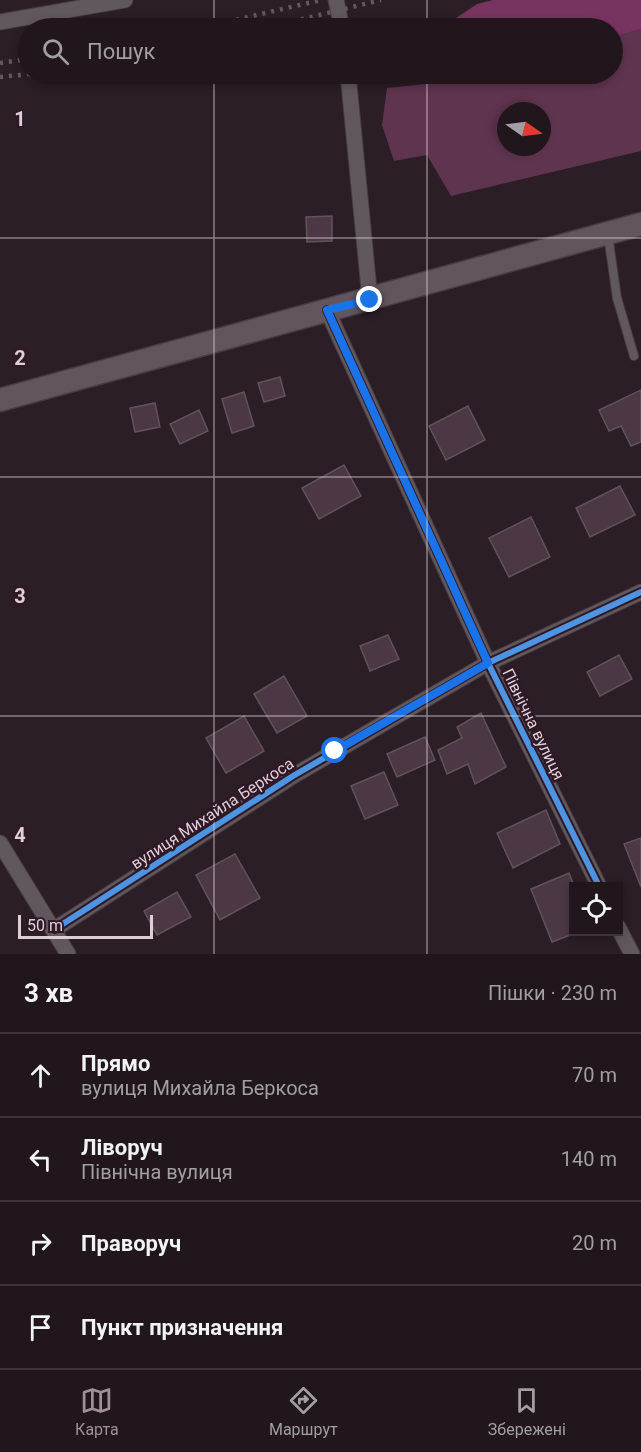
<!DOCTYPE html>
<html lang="uk">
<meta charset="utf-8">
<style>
:root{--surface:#20161c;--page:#2d2329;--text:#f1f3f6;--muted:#a29fa3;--line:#3d353b;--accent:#9f9099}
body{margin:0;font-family:Roboto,sans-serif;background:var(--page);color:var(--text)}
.controls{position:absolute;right:18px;bottom:18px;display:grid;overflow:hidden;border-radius:0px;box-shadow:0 3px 9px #0003}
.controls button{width:54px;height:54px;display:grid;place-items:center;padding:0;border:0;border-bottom:2px solid var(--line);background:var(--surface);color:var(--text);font:30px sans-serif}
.compass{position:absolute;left:497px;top:102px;width:54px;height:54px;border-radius:50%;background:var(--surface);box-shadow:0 3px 9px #0003;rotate:104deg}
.scale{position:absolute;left:18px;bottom:15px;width:135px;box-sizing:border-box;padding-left:6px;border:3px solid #deced7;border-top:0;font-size:16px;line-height:21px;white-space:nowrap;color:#deced7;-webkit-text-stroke:4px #301927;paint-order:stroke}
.stop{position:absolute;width:18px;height:18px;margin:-14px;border:4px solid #1a73e8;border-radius:50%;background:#fff}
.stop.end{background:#1a73e8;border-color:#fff;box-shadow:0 2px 6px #0008}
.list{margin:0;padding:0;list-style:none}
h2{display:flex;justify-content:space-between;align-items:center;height:78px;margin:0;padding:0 24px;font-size:26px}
h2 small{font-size:20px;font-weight:400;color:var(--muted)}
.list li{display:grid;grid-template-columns:39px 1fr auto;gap:18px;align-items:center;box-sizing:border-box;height:84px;padding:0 24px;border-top:2px solid var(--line)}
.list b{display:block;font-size:22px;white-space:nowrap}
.list p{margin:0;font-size:20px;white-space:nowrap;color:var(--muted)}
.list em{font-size:20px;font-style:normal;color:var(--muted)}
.icon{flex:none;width:33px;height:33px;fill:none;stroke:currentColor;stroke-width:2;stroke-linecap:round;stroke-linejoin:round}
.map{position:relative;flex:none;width:641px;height:954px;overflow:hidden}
.search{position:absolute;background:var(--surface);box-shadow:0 3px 9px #0003;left:18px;right:18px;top:18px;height:66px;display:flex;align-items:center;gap:15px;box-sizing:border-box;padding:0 21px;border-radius:33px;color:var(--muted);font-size:22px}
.sheet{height:414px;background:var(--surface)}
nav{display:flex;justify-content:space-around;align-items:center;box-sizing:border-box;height:84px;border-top:2px solid var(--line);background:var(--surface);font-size:16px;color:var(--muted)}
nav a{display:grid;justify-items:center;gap:3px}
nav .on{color:var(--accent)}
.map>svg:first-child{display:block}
.green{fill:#5f344f;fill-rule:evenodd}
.forest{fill:#783460}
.building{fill:#4c3845;stroke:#5f545b;stroke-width:1.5}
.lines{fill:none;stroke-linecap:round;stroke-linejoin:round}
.service-casing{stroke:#473c43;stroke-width:10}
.minor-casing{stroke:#473c43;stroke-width:17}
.secondary-casing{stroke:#473c43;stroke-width:25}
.service{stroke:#61585d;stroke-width:8}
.minor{stroke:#61585d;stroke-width:15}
.secondary{stroke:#62555d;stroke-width:22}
.rail{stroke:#635a60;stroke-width:4.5;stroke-dasharray:3 6;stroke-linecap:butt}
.cycleway-casing{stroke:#301927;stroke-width:10}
.cycleway{stroke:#4d94e3;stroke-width:6}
.route{stroke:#1a73e8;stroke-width:8}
.grid{fill:none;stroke:#deced7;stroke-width:1.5;stroke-opacity:0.55}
.labels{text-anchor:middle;stroke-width:5;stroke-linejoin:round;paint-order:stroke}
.street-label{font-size:16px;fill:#deced7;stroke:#301927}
.grid-label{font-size:20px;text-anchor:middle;font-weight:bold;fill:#deced7;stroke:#301927;stroke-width:5;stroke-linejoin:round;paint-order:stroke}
</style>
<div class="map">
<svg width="641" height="954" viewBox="0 0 641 954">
<rect width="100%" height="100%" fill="#2b1e26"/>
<path class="green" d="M641 29V151L451 196 427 155 394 161 382 125 387 88 436 83 471 74H612L613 37ZM506 111H542V147H506Z"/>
<path class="forest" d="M493 0H641V29L613 37 612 28H441L477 4Z"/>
<g class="building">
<path d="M332 216V241L307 242 306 217Z"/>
<path d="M280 377 285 396 264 402 258 383Z"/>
<path d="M641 390V442L631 446 621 426 609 431 599 410Z"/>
<path d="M244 392 254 426 232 433 222 399Z"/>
<path d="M155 403 160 427 135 432 130 408Z"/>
<path d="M468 406 485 440 446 460 429 426Z"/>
<path d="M199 410 208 431 180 444 170 424Z"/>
<path d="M344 465 361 496 319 519 302 488Z"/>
<path d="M620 486 635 515 590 537 576 508Z"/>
<path d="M531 517 550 557 509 577 489 538Z"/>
<path d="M388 635 399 659 370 671 360 646Z"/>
<path d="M619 655 632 679 600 696 587 672Z"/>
<path d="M284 676 307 716 277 733 254 694Z"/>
<path d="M481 713 506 767 475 784 468 764 447 774 438 750 462 738 457 727Z"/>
<path d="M244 716 264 751 226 773 206 738Z"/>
<path d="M425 737 435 760 397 777 387 754Z"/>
<path d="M384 772 398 805 365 819 351 786Z"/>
<path d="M546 810 560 844 513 868 497 833Z"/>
<path d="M641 838V887L624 844Z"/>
<path d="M235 854 260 898 220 920 196 875Z"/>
<path d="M569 873 574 886V932H578L552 942 531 889Z"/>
<path d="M177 892 191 917 157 935 144 911Z"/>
</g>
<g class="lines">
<defs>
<path id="service" d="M608 235 617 298 634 356"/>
<g id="minor">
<path d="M336 0 342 28"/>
<path d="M0 22 125 0"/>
<path d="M348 74 370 300"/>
<path d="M327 310 488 663 599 886"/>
<path d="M0 843 68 954"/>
<path d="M618 927 632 954"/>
<path d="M55 929 293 776 488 663 641 592"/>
</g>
<path id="secondary" d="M0 400 641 224"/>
</defs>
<use href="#service" class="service-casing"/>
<use href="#minor" class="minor-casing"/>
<use href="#secondary" class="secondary-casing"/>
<use href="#service" class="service"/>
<use href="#minor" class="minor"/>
<use href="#secondary" class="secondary"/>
<g class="rail">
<path d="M201 28 321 0"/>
<path d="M266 28 381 0"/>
<path d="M0 63 28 59"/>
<path d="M0 77 30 74"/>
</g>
<defs>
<g id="cycleway">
<path d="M327 310 488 663 599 886"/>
<path d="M55 929 293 776 488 663 641 592"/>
</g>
</defs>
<use href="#cycleway" class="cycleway-casing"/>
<use href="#cycleway" class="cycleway"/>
</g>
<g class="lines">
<path class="route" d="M335 751 488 663 327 310 370 300"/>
</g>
<path class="grid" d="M214 0V28M427 0V28M214 74V954M427 74V954M0 238H641M0 477H641M0 716H641"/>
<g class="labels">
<g class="street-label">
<text transform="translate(534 724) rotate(64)" y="6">Північна вулиця</text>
<text transform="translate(212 813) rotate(-33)" y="6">вулиця Михайла Беркоса</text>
</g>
</g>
<g class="grid-label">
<text x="20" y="126">1</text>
<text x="20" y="365">2</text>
<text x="20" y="603">3</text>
<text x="20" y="842">4</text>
</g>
</svg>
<div class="controls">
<button><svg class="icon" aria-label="locate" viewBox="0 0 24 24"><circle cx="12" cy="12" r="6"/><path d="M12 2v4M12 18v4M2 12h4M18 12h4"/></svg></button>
</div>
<svg class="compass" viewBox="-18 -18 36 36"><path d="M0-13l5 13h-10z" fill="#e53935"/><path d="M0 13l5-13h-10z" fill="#a29fa3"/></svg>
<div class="scale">50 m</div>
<div class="stop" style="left:335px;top:751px"></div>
<div class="stop end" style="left:370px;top:300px"></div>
<div class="search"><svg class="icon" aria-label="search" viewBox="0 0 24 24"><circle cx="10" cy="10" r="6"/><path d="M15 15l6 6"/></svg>Пошук</div>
</div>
<section class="sheet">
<h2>3 хв<small>Пішки · 230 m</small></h2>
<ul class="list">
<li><svg class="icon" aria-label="ahead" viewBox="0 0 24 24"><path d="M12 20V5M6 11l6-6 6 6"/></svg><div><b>Прямо</b><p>вулиця Михайла Беркоса</p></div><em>70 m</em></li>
<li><svg class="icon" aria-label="left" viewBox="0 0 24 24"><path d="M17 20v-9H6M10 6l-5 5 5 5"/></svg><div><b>Ліворуч</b><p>Північна вулиця</p></div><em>140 m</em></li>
<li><svg class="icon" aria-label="right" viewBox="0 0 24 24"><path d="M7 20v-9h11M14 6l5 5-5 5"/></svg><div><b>Праворуч</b></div><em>20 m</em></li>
<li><svg class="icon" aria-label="arrive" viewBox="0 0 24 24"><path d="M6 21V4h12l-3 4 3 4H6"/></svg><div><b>Пункт призначення</b></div></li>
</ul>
</section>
<nav>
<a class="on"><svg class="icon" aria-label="map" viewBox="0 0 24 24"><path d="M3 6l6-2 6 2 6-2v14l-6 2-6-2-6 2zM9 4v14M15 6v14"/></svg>Карта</a>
<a><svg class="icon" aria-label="directions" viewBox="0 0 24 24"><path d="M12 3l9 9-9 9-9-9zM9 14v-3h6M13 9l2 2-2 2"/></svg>Маршрут</a>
<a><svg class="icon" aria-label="saved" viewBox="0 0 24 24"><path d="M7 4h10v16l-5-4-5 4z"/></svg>Збережені</a>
</nav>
